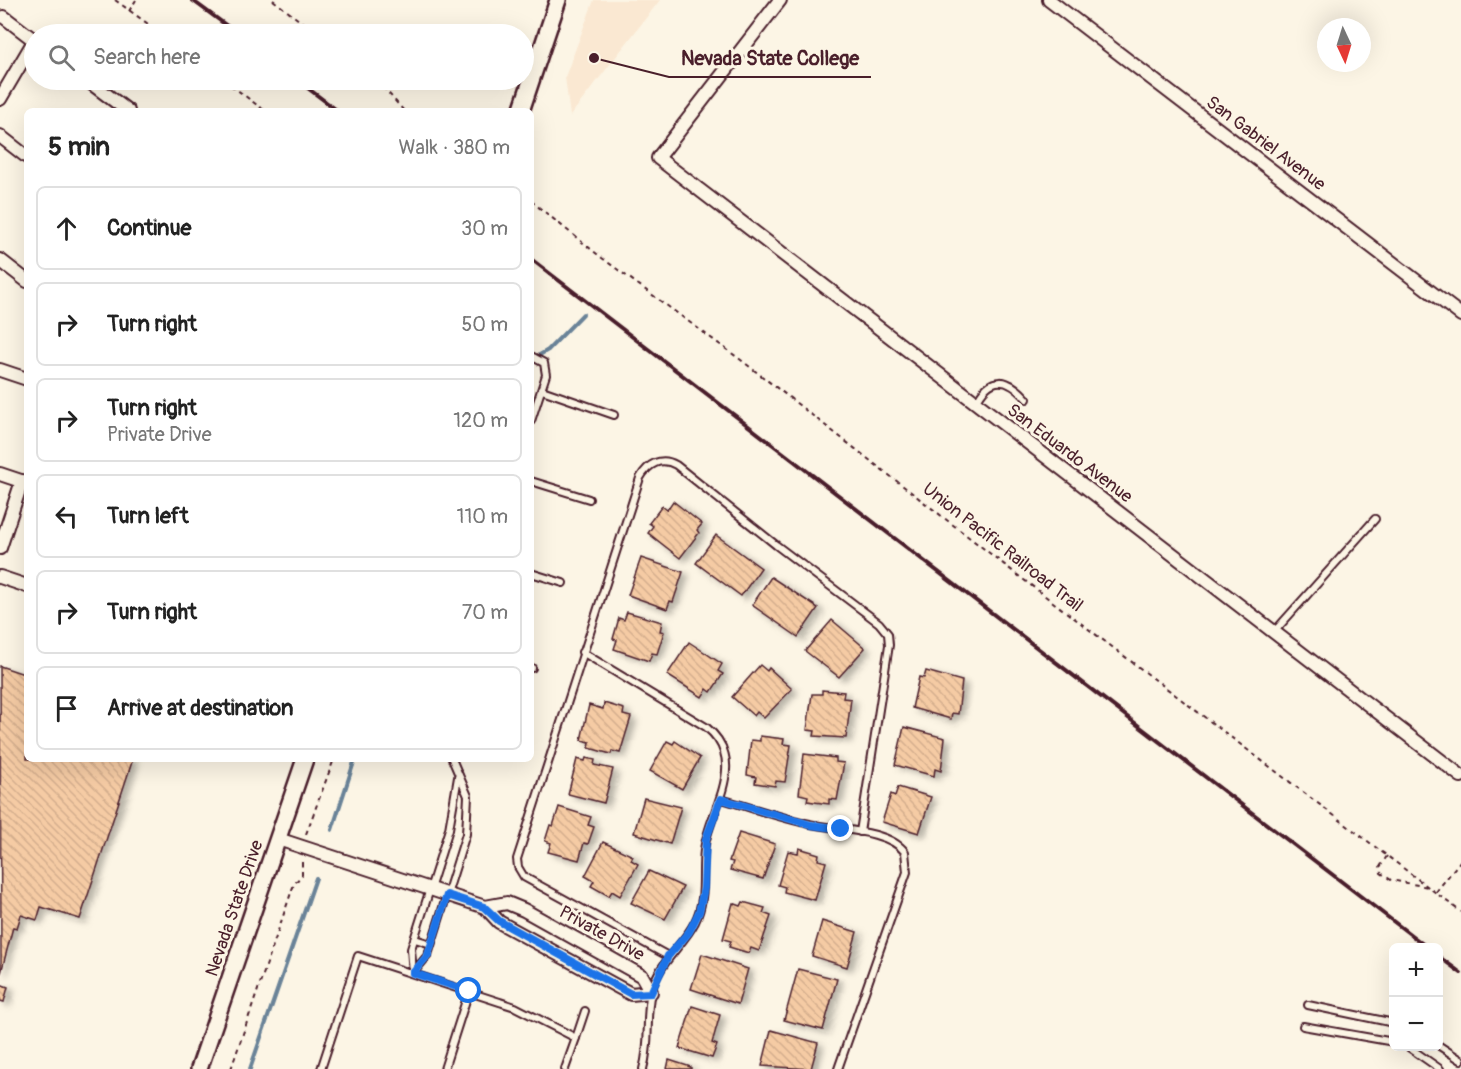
<!DOCTYPE html>
<meta charset="utf-8">
<style>
:root{--surface:#fff;--page:#f2f2f2;--text:#222;--muted:#767676;--line:#e0e0e0}
body{margin:0;font-family:Pangolin,sans-serif;background:var(--page);color:var(--text)}
.controls{position:absolute;right:18px;bottom:18px;display:grid;overflow:hidden;border-radius:9px;box-shadow:0 6px 24px #0002}
.controls button{width:54px;height:54px;display:grid;place-items:center;padding:0;border:0;border-bottom:2px solid var(--line);background:var(--surface);color:var(--text);font:30px sans-serif}
.compass{position:absolute;left:1317px;top:18px;width:54px;height:54px;border-radius:50%;background:var(--surface);box-shadow:0 6px 24px #0002;rotate:176deg}
.stop{position:absolute;width:18px;height:18px;margin:-14px;border:4px solid #1a73e8;border-radius:50%;background:#fff}
.stop.end{background:#1a73e8;border-color:#fff;box-shadow:0 2px 6px #0008}
.list{margin:0;padding:0;list-style:none}
h2{display:flex;justify-content:space-between;align-items:center;height:78px;margin:0;padding:0 24px;font-size:26px}
h2 small{font-size:20px;font-weight:400;color:var(--muted)}
.list li{display:grid;grid-template-columns:39px 1fr auto;gap:18px;align-items:center;box-sizing:border-box;height:84px;margin:0 12px 12px;padding:0 12px;border:2px solid var(--line);border-radius:9px}
.list b{display:block;font-size:22px;white-space:nowrap}
.list p{margin:0;font-size:20px;white-space:nowrap;color:var(--muted)}
.list em{font-size:20px;font-style:normal;color:var(--muted)}
.icon{flex:none;width:33px;height:33px;fill:none;stroke:currentColor;stroke-width:2;stroke-linecap:round;stroke-linejoin:round}
.map{position:relative;flex:none;width:1461px;height:1069px;overflow:hidden}
.search{position:absolute;background:var(--surface);box-shadow:0 6px 24px #0002;left:24px;top:24px;width:510px;height:66px;display:flex;align-items:center;gap:15px;box-sizing:border-box;padding:0 21px;border-radius:33px;color:var(--muted);font-size:22px}
.panel{position:absolute;background:var(--surface);box-shadow:0 6px 24px #0002;left:24px;top:108px;width:510px;height:654px;border-radius:9px}
.map>svg:first-child{display:block}
.built{fill:#fae8d2}
.lines{fill:none;stroke-linecap:round;stroke-linejoin:round}
.stream{stroke:#6a8398;stroke-width:4}
.building{fill:url(#building-back-hatch);stroke:#4a1f2b;stroke-width:1.5;filter:url(#shadow)}
.service-casing{stroke:#4a1f2b;stroke-width:10}
.minor-casing{stroke:#4a1f2b;stroke-width:16}
.tertiary-casing{stroke:#4a1f2b;stroke-width:20}
.path{stroke:#4a1f2b;stroke-width:2;stroke-dasharray:4.5 4.5;stroke-linecap:butt}
.service{stroke:#fcf5e5;stroke-width:6}
.minor{stroke:#fcf5e5;stroke-width:12}
.tertiary{stroke:#fcf5e5;stroke-width:15}
.rail{stroke:#4a1f2b;stroke-width:4}
.route{stroke:#1a73e8;stroke-width:8}
.labels{text-anchor:middle;stroke-width:6;stroke-linejoin:round;paint-order:stroke}
.street-label{font-size:18px;fill:#4a1f2b;stroke:#fcf5e5}
.leader{fill:none;stroke:#4a1f2b;stroke-width:2}
.callout-dot{fill:#4a1f2b;stroke:#fcf5e5;stroke-width:2}
.callout-label{font-size:20px;text-anchor:middle;font-weight:bold;fill:#4a1f2b;stroke:#fcf5e5;stroke-width:6;stroke-linejoin:round;paint-order:stroke}
</style>
<div class="map">
<svg width="1461" height="1069" viewBox="0 0 1461 1069">
<defs>
<pattern id="building-back-hatch" width="6" height="6" patternUnits="userSpaceOnUse" patternTransform="scale(1.5)"><rect width="6" height="6" fill="#f5cba4"/><path d="M-1 5l2 2M0 0l6 6M5-1l2 2" fill="none" stroke="#d4ae8d"/></pattern>
<filter id="shadow"><feDropShadow dx="5.5" dy="3.5" stdDeviation="3" flood-color="#0004"/></filter>
</defs>
<rect width="100%" height="100%" fill="#fcf5e5"/>
<filter id="ink" filterUnits="userSpaceOnUse"><feTurbulence type="fractalNoise" baseFrequency=".0167" numOctaves="2"/><feDisplacementMap in="SourceGraphic" scale="12" xChannelSelector="R" yChannelSelector="G"/><feConvolveMatrix kernelMatrix="1 2 1 2 8 2 1 2 1" color-interpolation-filters="sRGB"/></filter>
<g filter="url(#ink)">
<path class="built" d="M594 0H660L570 116 565 77Z"/>
<g class="lines">
<g class="stream">
<path d="M531 360 548 350 583 314"/>
<path d="M332 830 355 759"/>
<path d="M250 1069 316 878"/>
</g>
</g>
<g class="building">
<path d="M673 501 702 524 697 530 699 533 680 558 648 533 653 526 649 523 662 506 667 510Z"/>
<path d="M716 535 761 568 741 596 696 563Z"/>
<path d="M641 558 683 572 673 602 670 601 667 609 628 595Z"/>
<path d="M771 577 818 608 798 637 752 605Z"/>
<path d="M627 612 662 622 660 631 664 632 657 654 652 653 649 661 614 649 617 640 613 639 619 618 624 620Z"/>
<path d="M832 620 865 648 839 677 805 651Z"/>
<path d="M689 642 722 664 718 671 723 674 711 692 707 689 702 697 667 675Z"/>
<path d="M760 665 767 671 769 668 792 689 764 718 757 712 754 716 732 697Z"/>
<path d="M0 666 27 675V759H133L80 919 41 907 37 920 21 915 17 928 13 927 1 973Z"/>
<path d="M926 671 962 681 958 714 952 713 951 719 912 708 919 677 924 678Z"/>
<path d="M822 690 844 692 843 698 851 699 846 738 814 736 815 731 807 730 812 694H822Z"/>
<path d="M604 703 624 709 623 715 631 717 620 753 612 751 611 754 589 748 590 742 581 740 589 705 603 709Z"/>
<path d="M904 727 945 738 941 771 935 769 934 776 895 765Z"/>
<path d="M760 736 784 739 783 744 791 745 785 782 776 781 775 786 755 783 756 777 747 775 751 740 760 741Z"/>
<path d="M667 741 673 744 675 741 700 758 682 789 650 771Z"/>
<path d="M804 754 836 758V762L844 763 837 800 829 799V804L807 801 808 796 799 794Z"/>
<path d="M586 758 595 760 594 765 613 769 604 803 568 794 577 759 585 761Z"/>
<path d="M898 787 931 797 919 833 882 822 891 794 895 796Z"/>
<path d="M644 798 681 807 670 844 634 833Z"/>
<path d="M559 807 591 817 588 825 594 827 588 844 584 843 579 860 548 852 551 843 545 841 550 825 553 826Z"/>
<path d="M739 833 775 844 763 879 730 870 733 862 729 861Z"/>
<path d="M603 842 633 856 631 860 638 864 620 896 612 891 609 896 591 886 594 881 585 876Z"/>
<path d="M799 848 819 854 818 860 826 862 815 900 784 892 785 887 778 885 788 851 798 853Z"/>
<path d="M649 871 683 887 665 919 631 903Z"/>
<path d="M743 902 765 908 763 913 771 916 759 951 751 948 749 953 729 947 731 941 723 939 733 903 741 906Z"/>
<path d="M822 921 857 932 847 967 812 956Z"/>
<path d="M702 954 748 969 738 1004 691 989Z"/>
<path d="M798 969 837 979 823 1030 784 1020Z"/>
<path d="M0 984 8 987 4 1002 0 1001Z"/>
<path d="M692 1006 720 1015 712 1043 717 1045 712 1058 679 1048Z"/>
<path d="M771 1030 818 1043 811 1069 762 1066Z"/>
<path d="M669 1060 691 1067V1069H667Z"/>
</g>
<g class="lines">
<defs>
<g id="service">
<path d="M531 356 544 363 546 375 531 421"/>
<path d="M542 390 614 415"/>
<path d="M976 403C990 374 1008 377 1027 399"/>
<path d="M531 481 589 499"/>
<path d="M531 573 563 583"/>
<path d="M1274 632 1375 519"/>
<path d="M582 652 706 727C750 762 709 809 704 850 701 875 707 898 695 922 682 947 658 963 651 992 645 1017 651 1041 643 1069"/>
<path d="M531 668H532"/>
<path d="M721 799C750 807 780 818 810 824 836 830 888 829 905 852L907 872 838 1069"/>
<path d="M415 939 431 944"/>
<path d="M668 956 524 877 518 867 517 859 640 478C648 464 661 456 676 465L776 545 879 623 888 634 889 645 860 832"/>
<path d="M413 973 428 955 466 834 468 796 452 759"/>
<path d="M413 973 411 949 449 829 458 777"/>
<path d="M1308 1005 1394 1023"/>
<path d="M1303 1026 1394 1042"/>
<path d="M576 1038 585 1011"/>
<path d="M1438 1045 1461 1060"/>
<path d="M1407 1046 1440 1069"/>
<path d="M321 1069 358 956 515 1007 576 1038 565 1069"/>
<path d="M444 1069 469 991"/>
</g>
<g id="minor">
<path d="M780 0 658 158 1461 776"/>
<path d="M1049 0 1461 315"/>
<path d="M4 17 34 40"/>
<path d="M87 80 128 111"/>
<path d="M0 99 34 41"/>
<path d="M0 136 27 157"/>
<path d="M0 260 27 281"/>
<path d="M0 370 27 379"/>
<path d="M0 474 27 483"/>
<path d="M0 548 22 481"/>
<path d="M0 577 27 586"/>
<path d="M278 839 485 907 499 922 631 994 651 992 642 976 524 910 507 903 485 907"/>
</g>
<g id="tertiary">
<path d="M521 111 558 0"/>
<path d="M199 1069 305 759"/>
</g>
</defs>
<use href="#service" class="service-casing"/>
<use href="#minor" class="minor-casing"/>
<use href="#tertiary" class="tertiary-casing"/>
<g class="path">
<path d="M115 0 162 34"/>
<path d="M273 0 317 34"/>
<path d="M129 11 136 0"/>
<path d="M224 80 265 111"/>
<path d="M377 80 404 111"/>
<path d="M531 201 602 258 741 360 1024 580 1461 912"/>
<path d="M306 834 334 759"/>
<path d="M1387 856 1380 867 1381 873 1391 880 1428 887"/>
<path d="M1436 892 1461 860"/>
<path d="M231 1069 294 884 302 875V861"/>
</g>
<use href="#service" class="service"/>
<use href="#minor" class="minor"/>
<use href="#tertiary" class="tertiary"/>
<g class="rail">
<path d="M192 0 238 34"/>
<path d="M297 80 338 111"/>
<path d="M531 259 1428 948"/>
<path d="M1438 956 1461 973"/>
</g>
</g>
</g>
<g class="lines" filter="url(#ink)">
<path class="route" d="M469 991 413 973 428 955 447 895 484 907 499 921 631 994 651 993 668 956 689 932 699 912 704 888 706 839 721 799 811 825 841 829"/>
</g>
<g class="labels">
<g class="street-label">
<text transform="translate(1266 143) rotate(37)" y="6">San Gabriel Avenue</text>
<text transform="translate(1070 453) rotate(37)" y="6">San Eduardo Avenue</text>
<text transform="translate(1003 547) rotate(38)" y="6">Union Pacific Railroad Trail</text>
<text transform="translate(234 908) rotate(-71)" y="6">Nevada State Drive</text>
<text transform="translate(602 933) rotate(29)" y="6">Private Drive</text>
</g>
</g>
<path class="leader" d="M594 58L669 77H871"/>
<circle class="callout-dot" cx="594" cy="58" r="6"/>
<g class="callout-label">
<text x="770" y="65">Nevada State College</text>
</g>
</svg>
<div class="controls">
<button>+</button>
<button>−</button>
</div>
<svg class="compass" viewBox="-18 -18 36 36"><path d="M0-13l5 13h-10z" fill="#e53935"/><path d="M0 13l5-13h-10z" fill="#767676"/></svg>
<div class="stop" style="left:469px;top:991px"></div>
<div class="stop end" style="left:841px;top:829px"></div>
<div class="search"><svg class="icon" aria-label="search" viewBox="0 0 24 24"><circle cx="10" cy="10" r="6"/><path d="M15 15l6 6"/></svg>Search here</div>
<section class="panel">
<h2>5 min<small>Walk · 380 m</small></h2>
<ul class="list">
<li><svg class="icon" aria-label="ahead" viewBox="0 0 24 24"><path d="M12 20V5M6 11l6-6 6 6"/></svg><div><b>Continue</b></div><em>30 m</em></li>
<li><svg class="icon" aria-label="right" viewBox="0 0 24 24"><path d="M7 20v-9h11M14 6l5 5-5 5"/></svg><div><b>Turn right</b></div><em>50 m</em></li>
<li><svg class="icon" aria-label="right" viewBox="0 0 24 24"><path d="M7 20v-9h11M14 6l5 5-5 5"/></svg><div><b>Turn right</b><p>Private Drive</p></div><em>120 m</em></li>
<li><svg class="icon" aria-label="left" viewBox="0 0 24 24"><path d="M17 20v-9H6M10 6l-5 5 5 5"/></svg><div><b>Turn left</b></div><em>110 m</em></li>
<li><svg class="icon" aria-label="right" viewBox="0 0 24 24"><path d="M7 20v-9h11M14 6l5 5-5 5"/></svg><div><b>Turn right</b></div><em>70 m</em></li>
<li><svg class="icon" aria-label="arrive" viewBox="0 0 24 24"><path d="M6 21V4h12l-3 4 3 4H6"/></svg><div><b>Arrive at destination</b></div></li>
</ul>
</section>
</div>
